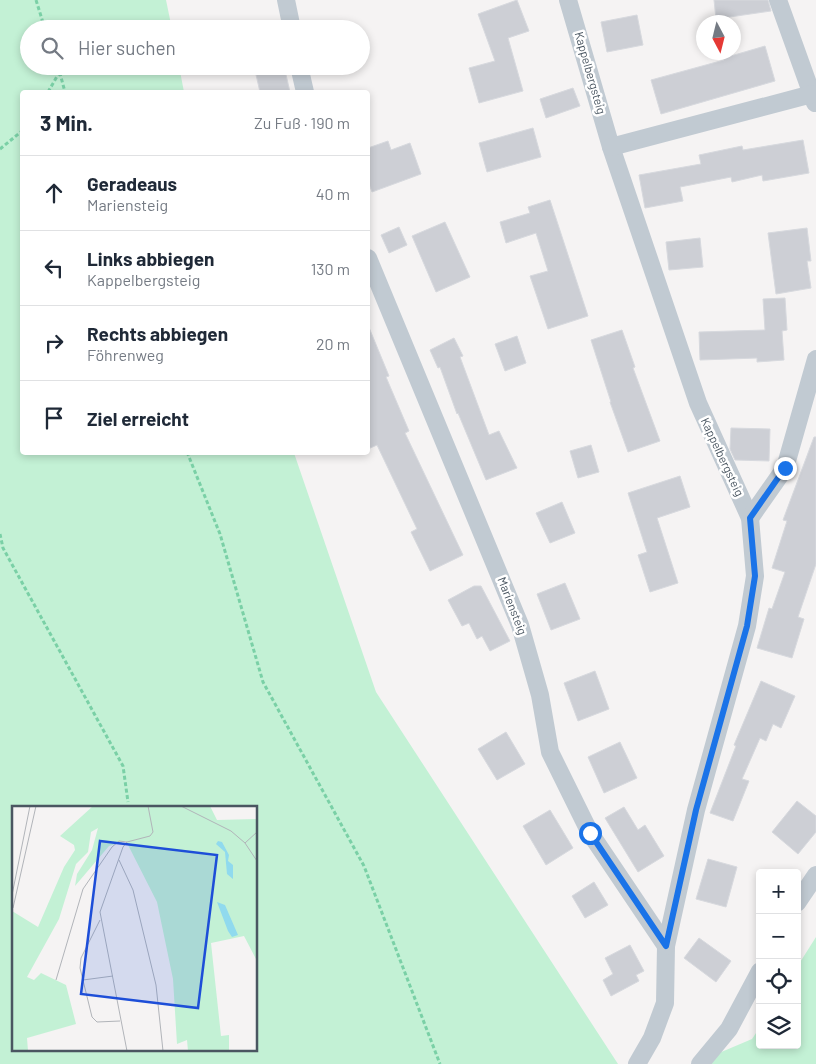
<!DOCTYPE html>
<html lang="de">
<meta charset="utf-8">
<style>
:root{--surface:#fff;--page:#f2f2f3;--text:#1f2937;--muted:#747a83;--line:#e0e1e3}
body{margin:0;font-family:Barlow,sans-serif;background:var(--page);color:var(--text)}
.controls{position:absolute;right:15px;bottom:15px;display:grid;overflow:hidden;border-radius:5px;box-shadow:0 2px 8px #0003}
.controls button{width:45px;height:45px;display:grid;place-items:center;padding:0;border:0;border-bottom:1px solid var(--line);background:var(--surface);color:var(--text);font:25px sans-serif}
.compass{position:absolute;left:696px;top:15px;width:45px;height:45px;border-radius:50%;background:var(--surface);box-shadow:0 2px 8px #0003;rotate:173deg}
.stop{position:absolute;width:15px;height:15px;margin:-11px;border:4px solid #1a73e8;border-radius:50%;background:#fff}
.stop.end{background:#1a73e8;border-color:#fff;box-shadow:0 1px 5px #0008}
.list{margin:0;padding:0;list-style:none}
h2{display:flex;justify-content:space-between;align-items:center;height:65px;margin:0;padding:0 20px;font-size:21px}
h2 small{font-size:16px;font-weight:400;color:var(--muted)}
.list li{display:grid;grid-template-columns:32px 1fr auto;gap:15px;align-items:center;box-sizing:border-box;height:75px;padding:0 20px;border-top:1px solid var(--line)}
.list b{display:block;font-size:19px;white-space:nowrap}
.list p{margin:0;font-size:16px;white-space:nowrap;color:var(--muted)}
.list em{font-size:16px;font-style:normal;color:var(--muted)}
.icon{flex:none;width:28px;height:28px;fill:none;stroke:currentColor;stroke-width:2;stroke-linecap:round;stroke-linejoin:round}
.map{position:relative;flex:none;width:816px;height:1064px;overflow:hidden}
.search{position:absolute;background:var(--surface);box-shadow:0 2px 8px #0003;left:20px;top:20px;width:350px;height:55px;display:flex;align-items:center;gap:12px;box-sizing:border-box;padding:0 18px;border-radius:28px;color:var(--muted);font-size:19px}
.panel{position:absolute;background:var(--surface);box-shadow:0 2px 8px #0003;left:20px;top:90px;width:350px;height:365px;border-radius:5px}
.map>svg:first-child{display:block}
.green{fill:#c3f1d5;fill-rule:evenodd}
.building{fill:#cdcfd5;stroke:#d7d9de}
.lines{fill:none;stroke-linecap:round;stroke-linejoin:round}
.path{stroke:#7ad0a6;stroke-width:3;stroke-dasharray:4 2.5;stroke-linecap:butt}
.minor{stroke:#c1cad2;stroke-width:18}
.route{stroke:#1a73e8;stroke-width:6}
.labels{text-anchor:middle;stroke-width:5;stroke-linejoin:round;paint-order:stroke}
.street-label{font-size:12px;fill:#4a5661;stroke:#fff}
.inset-road{fill:none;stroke:#b1b4b9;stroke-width:1}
.view{fill:#1d4ed8;fill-opacity:0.15;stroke:#1d4ed8;stroke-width:2.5}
.inset-edge{fill:none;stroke:#4a5661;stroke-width:2.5}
</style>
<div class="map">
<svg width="816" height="1064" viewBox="0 0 816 1064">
<rect width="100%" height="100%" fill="#f5f3f3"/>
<g class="green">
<path d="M0 0H166L172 29H29V66H179L184 92H22V452L294 453 376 692 618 1064H0ZM14 808H256V1050H14Z"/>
<path d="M816 937V1064H693L752 1039 760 1027V1045H797V967Z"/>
</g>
<g class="building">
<path d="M517 0 529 31 508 38 523 91 479 103 469 68 495 61 478 14Z"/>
<path d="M714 0H768L771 11 716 19Z"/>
<path d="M637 15 643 45 607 52 601 22Z"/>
<path d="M765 46 775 81 661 114 651 80 724 60V58Z"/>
<path d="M254 66H284L290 92H260Z"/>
<path d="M573 88 580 106 546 118 540 99Z"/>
<path d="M533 128 541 157 487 172 479 143Z"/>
<path d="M803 140 809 173 763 181 762 175 732 182 731 177 680 187 683 201 645 208 639 175 701 164 699 155 742 146 743 150Z"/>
<path d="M388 141 391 150 410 143 421 174 372 192 368 181V148Z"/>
<path d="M550 200 588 316 548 329 530 276 548 271 536 233 506 243 500 222 530 213 528 207Z"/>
<path d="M445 222 470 277 436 292 412 236Z"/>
<path d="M399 227 407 245 389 253 381 235Z"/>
<path d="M807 228 811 261H807L811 288 776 294 768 233Z"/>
<path d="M700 238 703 267 669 270 666 242Z"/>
<path d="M785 298 787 330 782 331 784 360 757 362V358L700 360 699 332 765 330 763 299Z"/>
<path d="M368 325 389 376 386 377 409 431 405 433 463 555 430 571 411 532 417 529 377 445 368 449Z"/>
<path d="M622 330 635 367 633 368 660 441 628 452 610 402H611L591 340Z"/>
<path d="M517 336 526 363 505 371 495 344Z"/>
<path d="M454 338 463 356 460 357 489 435 499 431 517 468 486 480 458 413 457 414 440 367 438 368 430 350Z"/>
<path d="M731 428 770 429 769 461 735 460 730 449Z"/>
<path d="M814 437H816V564L798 617 804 619 792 658 757 648 769 608 772 609 785 572 772 568 787 521 783 520Z"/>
<path d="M591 445 599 472 578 478 570 451Z"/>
<path d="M680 476 690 507 657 518 678 583 650 592 638 555 647 552 628 493Z"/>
<path d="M562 502 575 533 550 543 536 513Z"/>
<path d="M565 583 580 619 551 630 537 594Z"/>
<path d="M474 586H481L510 641 490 651 482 636 477 639 469 623 462 626 448 600Z"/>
<path d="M595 671 609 709 578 721 564 683Z"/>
<path d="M761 681 795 696 781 728 773 724 766 741 760 738 742 779 749 781 733 821 710 813 736 746 734 745Z"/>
<path d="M506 732 525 764 497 780 478 749Z"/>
<path d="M620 742 637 778 604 793 588 757Z"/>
<path d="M797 801 816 816V832L798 854 772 832Z"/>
<path d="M624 807 638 830 645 825 664 856 638 872 605 818Z"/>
<path d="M550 810 573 848 546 865 523 826Z"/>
<path d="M708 859 737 867 726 907 696 899Z"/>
<path d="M594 882 608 905 585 918 572 896Z"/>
<path d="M699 938 731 961 716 982 684 958Z"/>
<path d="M630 945 644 971 636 975 639 981 611 996 603 980 613 974 605 958Z"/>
</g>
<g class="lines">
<g class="path">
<path d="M36 0 45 29"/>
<path d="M58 66 65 92"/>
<path d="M48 92 59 73"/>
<path d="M0 149 22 131"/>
<path d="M187 452 220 534 263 682 364 866 440 1064"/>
<path d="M0 534 3 548 123 766 128 802"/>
</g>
<g class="minor">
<path d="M286 0 292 29"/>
<path d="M568 0 611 147 698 403 750 518 755 576 747 626 696 810 666 946 665 1003 652 1038 637 1064"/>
<path d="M778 0 815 103"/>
<path d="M299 66 305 92"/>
<path d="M611 147 812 94"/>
<path d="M368 258 520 625 540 695 550 752 590 833 666 946"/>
<path d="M750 518 785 468 816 359"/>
<path d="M797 903 816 875"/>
<path d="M700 1064 729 1029 760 971"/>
</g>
</g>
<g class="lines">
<path class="route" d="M590 833 666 946 696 810 747 626 755 576 750 518 785 468"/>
</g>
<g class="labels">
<g class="street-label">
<text transform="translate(590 73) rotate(74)" y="4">Kappelbergsteig</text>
<text transform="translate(722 457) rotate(65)" y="4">Kappelbergsteig</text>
<text transform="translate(512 606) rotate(69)" y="4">Mariensteig</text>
</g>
</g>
<g transform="translate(12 806)">
<rect width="245" height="245" fill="#f5f3f3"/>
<path d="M81 0H198L205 14 245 13V155L232 130 199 137 209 230 217 229V245H176L175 234 165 238 161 173 145 96 114 35 97 40 63 80 65 68 80 44 86 22 79 26 76 46 64 58 47 113 15 171 22 174 29 167 54 179 64 218 15 232 16 245H0V105L26 121 52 61 63 44 62 39 48 30Z" fill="#c3f1d5"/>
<path d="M206 35 210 36 217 49 216 55 221 59V73L215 68 213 46 204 38ZM205 96 213 99 226 129 220 131 216 125Z" fill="#90daee"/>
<path class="inset-road" d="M169 0 219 25 233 37 245 55M233 37 245 26M107 54 121 84 144 179 151 245M0 89 18 0M1 102 24 0M88 114 69 152 68 162 80 211 85 216 108 215M44 174 71 83 100 41 107 35 115 36M71 174 101 170M115 245 88 106 111 41 115 36 138 30 141 26 136 0"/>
<path class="view" d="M88 35 205 49 186 202 69 188Z"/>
<rect width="245" height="245" class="inset-edge"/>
</g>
</svg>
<div class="controls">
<button>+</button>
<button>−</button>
<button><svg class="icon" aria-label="locate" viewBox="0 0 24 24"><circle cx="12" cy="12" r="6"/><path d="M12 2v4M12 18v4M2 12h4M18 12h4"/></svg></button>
<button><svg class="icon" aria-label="layers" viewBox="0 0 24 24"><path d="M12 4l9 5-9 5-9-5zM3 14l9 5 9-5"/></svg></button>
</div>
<svg class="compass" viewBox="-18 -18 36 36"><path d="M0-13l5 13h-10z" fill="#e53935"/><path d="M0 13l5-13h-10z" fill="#747a83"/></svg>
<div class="stop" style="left:590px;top:833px"></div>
<div class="stop end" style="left:785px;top:468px"></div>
<div class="search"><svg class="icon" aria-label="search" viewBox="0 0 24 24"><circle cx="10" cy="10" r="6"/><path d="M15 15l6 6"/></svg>Hier suchen</div>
<section class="panel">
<h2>3 Min.<small>Zu Fuß · 190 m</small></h2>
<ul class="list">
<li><svg class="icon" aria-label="ahead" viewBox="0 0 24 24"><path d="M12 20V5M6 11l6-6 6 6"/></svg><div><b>Geradeaus</b><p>Mariensteig</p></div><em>40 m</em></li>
<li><svg class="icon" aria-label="left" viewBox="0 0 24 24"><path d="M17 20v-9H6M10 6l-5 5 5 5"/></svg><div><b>Links abbiegen</b><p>Kappelbergsteig</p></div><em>130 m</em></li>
<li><svg class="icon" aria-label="right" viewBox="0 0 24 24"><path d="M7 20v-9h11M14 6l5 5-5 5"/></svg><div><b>Rechts abbiegen</b><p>Föhrenweg</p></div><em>20 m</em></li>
<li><svg class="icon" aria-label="arrive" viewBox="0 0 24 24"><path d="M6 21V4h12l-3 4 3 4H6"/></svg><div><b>Ziel erreicht</b></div></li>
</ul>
</section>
</div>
